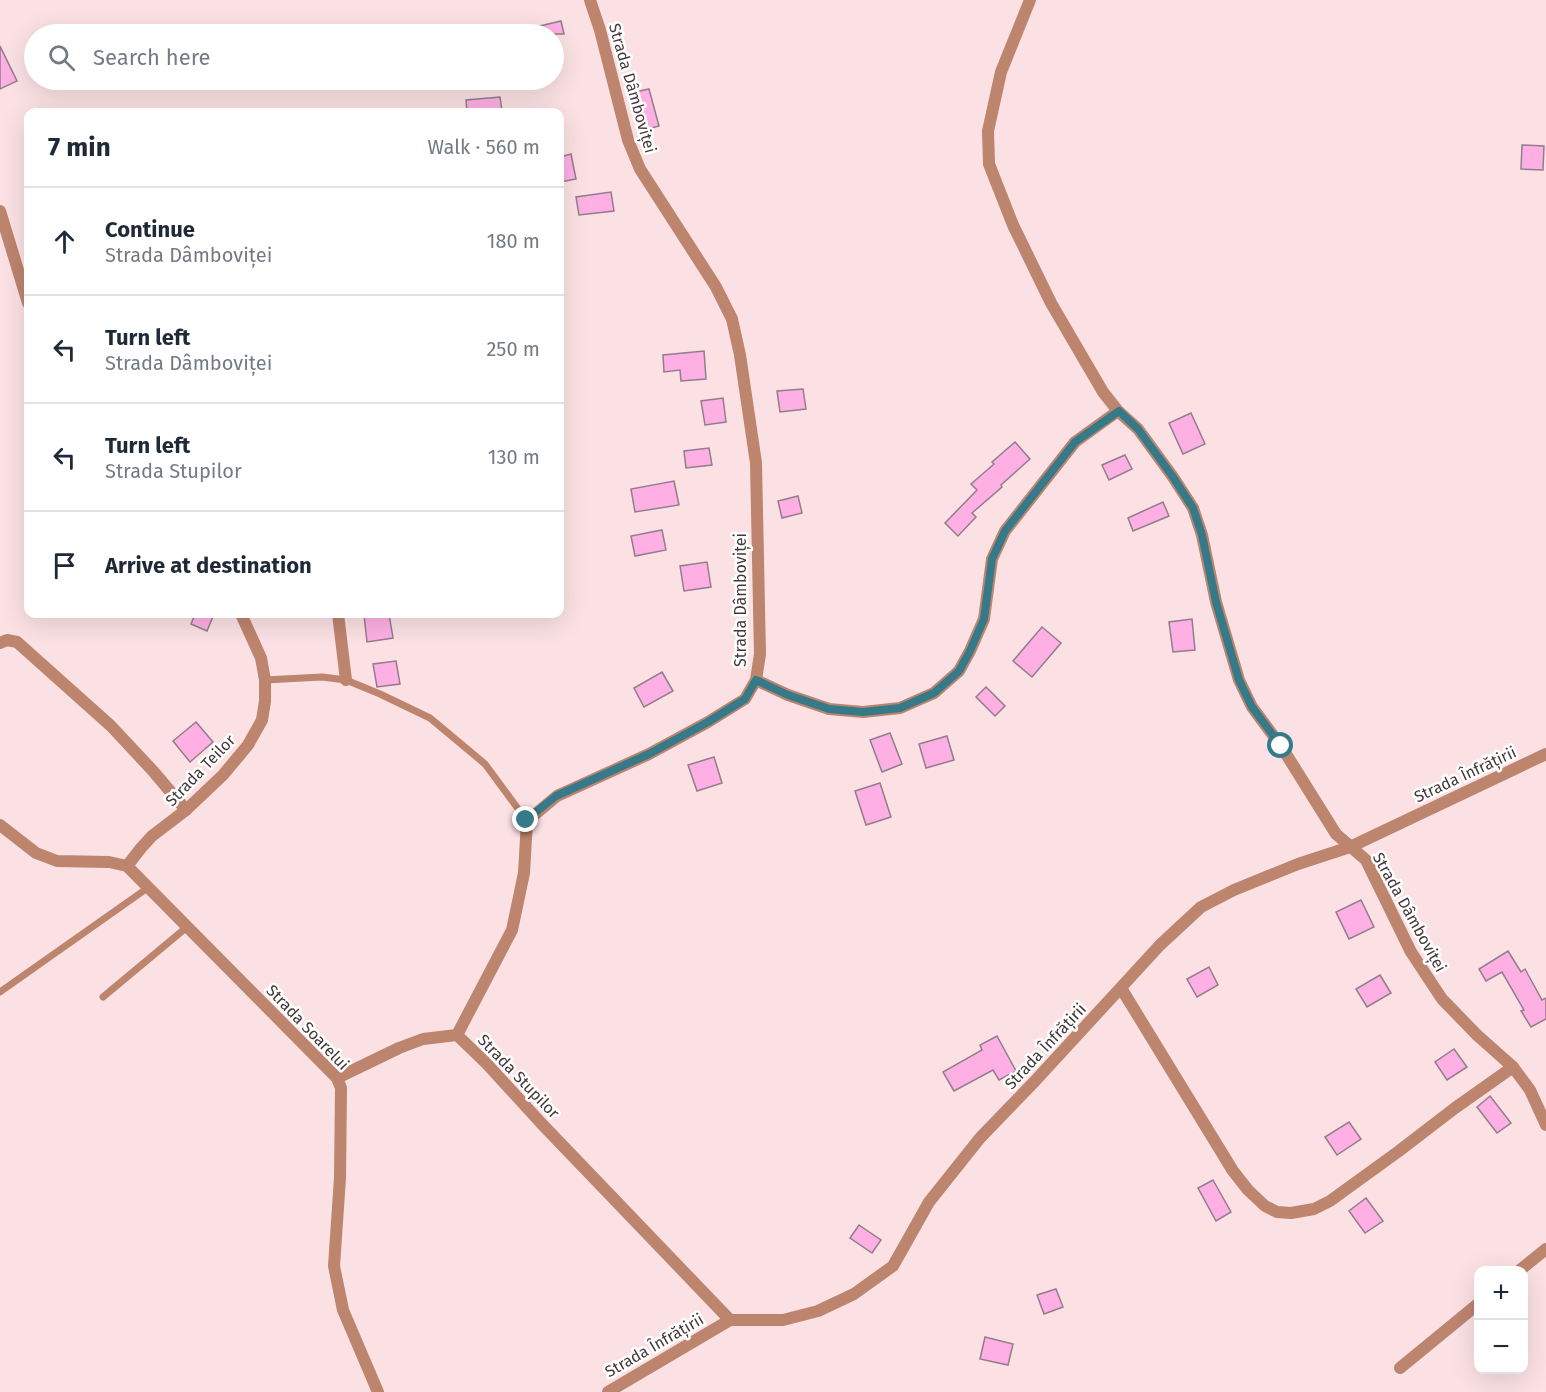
<!DOCTYPE html>
<meta charset="utf-8">
<style>
:root{--surface:#fff;--page:#f2f2f3;--text:#1f2937;--muted:#747a83;--line:#e0e1e3}
body{margin:0;font-family:"Fira Sans",sans-serif;background:var(--page);color:var(--text)}
.controls{position:absolute;right:18px;bottom:18px;display:grid;overflow:hidden;border-radius:12px;box-shadow:0 6px 24px #0002}
.controls button{width:54px;height:54px;display:grid;place-items:center;padding:0;border:0;border-bottom:2px solid var(--line);background:var(--surface);color:var(--text);font:30px sans-serif}
.stop{position:absolute;width:18px;height:18px;margin:-14px;border:4px solid #367a89;border-radius:50%;background:#fff}
.stop.end{background:#367a89;border-color:#fff;box-shadow:0 2px 6px #0008}
.list{margin:0;padding:0;list-style:none}
h2{display:flex;justify-content:space-between;align-items:center;height:78px;margin:0;padding:0 24px;font-size:26px}
h2 small{font-size:20px;font-weight:400;color:var(--muted)}
.list li{display:grid;grid-template-columns:39px 1fr auto;gap:18px;align-items:center;box-sizing:border-box;height:108px;padding:0 24px;border-top:2px solid var(--line)}
.list b{display:block;font-size:22px;white-space:nowrap}
.list p{margin:0;font-size:20px;white-space:nowrap;color:var(--muted)}
.list em{font-size:20px;font-style:normal;color:var(--muted)}
.icon{flex:none;width:33px;height:33px;fill:none;stroke:currentColor;stroke-width:2;stroke-linecap:round;stroke-linejoin:round}
.map{position:relative;flex:none;width:1546px;height:1392px;overflow:hidden}
.search{position:absolute;background:var(--surface);box-shadow:0 6px 24px #0002;left:24px;top:24px;width:540px;height:66px;display:flex;align-items:center;gap:15px;box-sizing:border-box;padding:0 21px;border-radius:33px;color:var(--muted);font-size:22px}
.panel{position:absolute;background:var(--surface);box-shadow:0 6px 24px #0002;left:24px;top:108px;width:540px;height:510px;border-radius:12px}
.map>svg:first-child{display:block}
.building{fill:#feafe4;stroke:#917e8a;stroke-width:1.5}
.lines{fill:none;stroke-linecap:round;stroke-linejoin:round}
.service{stroke:#bd846e;stroke-width:7}
.minor{stroke:#bd846e;stroke-width:12}
.route{stroke:#367a89;stroke-width:8}
.labels{text-anchor:middle;stroke-width:5;stroke-linejoin:round;paint-order:stroke}
.street-label{font-size:16px;fill:#433839;stroke:#fff}
</style>
<div class="map">
<svg width="1546" height="1392" viewBox="0 0 1546 1392">
<rect width="100%" height="100%" fill="#fbe1e4"/>
<g class="building">
<path d="M561 21 564 34H524L523 30Z"/>
<path d="M0 46 17 81 0 89Z"/>
<path d="M649 89 659 126 640 131 630 93Z"/>
<path d="M500 97 502 111 467 112 466 100Z"/>
<path d="M1522 145 1544 146 1543 170 1521 169Z"/>
<path d="M571 154 576 179 560 182V157Z"/>
<path d="M611 192 614 211 579 215 576 197Z"/>
<path d="M704 351 706 379 681 381 680 370 664 372 663 355Z"/>
<path d="M803 389 806 409 780 412 777 391Z"/>
<path d="M723 398 726 422 705 425 701 401Z"/>
<path d="M1191 413 1205 444 1183 454 1169 423Z"/>
<path d="M1015 442 1030 459 1001 485 1002 487 972 513 976 517 958 536 945 523 977 490 971 484 994 464 992 462Z"/>
<path d="M709 448 712 465 686 468 684 451Z"/>
<path d="M1125 455 1132 469 1109 480 1102 465Z"/>
<path d="M674 481 679 505 635 512 631 489Z"/>
<path d="M798 496 802 513 782 518 778 501Z"/>
<path d="M1163 502 1169 516 1133 531 1128 518Z"/>
<path d="M662 530 666 550 635 556 631 536Z"/>
<path d="M707 562 711 587 684 591 680 566Z"/>
<path d="M195 614H214L207 631 191 624Z"/>
<path d="M376 614H389L393 638 367 642 364 615Z"/>
<path d="M1192 619 1195 650 1173 652 1169 622Z"/>
<path d="M1042 627 1061 643 1032 677 1013 661Z"/>
<path d="M396 661 400 684 377 687 373 664Z"/>
<path d="M662 672 673 691 644 707 634 688Z"/>
<path d="M986 687 1005 706 995 716 976 697Z"/>
<path d="M196 722 213 742 190 762 173 741Z"/>
<path d="M890 733 902 764 882 772 870 740Z"/>
<path d="M947 736 954 760 926 768 919 744Z"/>
<path d="M714 757 722 783 697 791 688 765Z"/>
<path d="M880 783 891 817 866 825 855 791Z"/>
<path d="M1361 900 1374 927 1349 939 1336 912Z"/>
<path d="M1508 951 1521 972 1525 969 1542 1000 1546 998V1019L1531 1027 1521 1011 1524 1010 1502 972 1486 981 1479 969Z"/>
<path d="M1209 967 1218 985 1197 997 1187 979Z"/>
<path d="M1380 975 1391 993 1367 1007 1356 989Z"/>
<path d="M997 1036 1016 1071 999 1080 993 1070 954 1091 943 1072 982 1050 980 1045Z"/>
<path d="M1454 1049 1467 1067 1447 1080 1435 1062Z"/>
<path d="M1490 1096 1511 1123 1497 1133 1477 1107Z"/>
<path d="M1349 1122 1361 1139 1337 1155 1325 1137Z"/>
<path d="M1213 1180 1231 1212 1216 1221 1198 1188Z"/>
<path d="M1366 1198 1383 1221 1365 1233 1349 1211Z"/>
<path d="M859 1225 881 1240 872 1253 850 1238Z"/>
<path d="M1056 1289 1063 1307 1044 1314 1037 1295Z"/>
<path d="M985 1337 1013 1344 1008 1365 980 1359Z"/>
</g>
<g class="lines">
<g class="service">
<path d="M265 680 322 677 346 680 380 694 430 718 485 764 527 821"/>
<path d="M0 992 149 887"/>
<path d="M103 997 187 927"/>
</g>
<g class="minor">
<path d="M1030 0 1001 72 988 131 989 164 1013 225 1051 303 1103 392 1118 411 1138 429 1173 477 1193 508 1202 535 1216 602 1239 680 1252 707 1281 746 1336 834 1366 860 1411 952 1442 999 1477 1035 1513 1067 1530 1090 1546 1125"/>
<path d="M0 211 28 303"/>
<path d="M338 614 346 680"/>
<path d="M0 643 7 640 17 642 111 726 153 771 186 810"/>
<path d="M756 680 788 695 829 709 863 712 900 708 934 693 959 671 970 651 984 619 992 559 1005 531 1075 442 1118 411"/>
<path d="M0 825 36 853 57 861 109 862 127 866 337 1078 341 1088 340 1178 334 1266 343 1310 378 1392"/>
<path d="M127 866 141 848 152 836 186 810 223 775 248 745 262 720 265 701V680L261 658 241 614"/>
<path d="M1121 988 1233 1171 1248 1190 1265 1206 1277 1212 1291 1213 1314 1209 1330 1201 1399 1151 1455 1108 1513 1067"/>
<path d="M457 1035 512 930 524 873 527 821 557 796 649 754 708 722 745 699 756 680 760 654 756 463 740 355 732 319 716 287 640 169 628 140 600 30 590 0"/>
<path d="M457 1035 487 1064 541 1123 730 1320"/>
<path d="M337 1078 399 1048 423 1039 457 1035"/>
<path d="M1520 1270 1546 1249"/>
<path d="M1400 1368 1478 1304"/>
<path d="M608 1392 730 1320H783L818 1311 854 1294 893 1266 929 1202 980 1138 1035 1081 1160 945 1201 907 1234 890 1298 864 1350 847 1546 754"/>
</g>
</g>
<g class="lines">
<path class="route" d="M526 820 556 796 649 754 708 722 745 699 756 680 788 695 829 709 863 712 900 708 934 693 959 671 970 651 984 619 992 559 1005 531 1075 442 1119 411 1138 429 1173 477 1193 508 1202 535 1216 602 1239 680 1252 707 1281 746"/>
</g>
<g class="labels">
<g class="street-label">
<text transform="translate(633 88) rotate(74)" y="6">Strada Dâmboviței</text>
<text transform="translate(740 600) rotate(-90)" y="6">Strada Dâmboviței</text>
<text transform="translate(200 770) rotate(-46)" y="6">Strada Teilor</text>
<text transform="translate(1465 774) rotate(-25)" y="6">Strada Înfrățirii</text>
<text transform="translate(1410 912) rotate(61)" y="6">Strada Dâmboviței</text>
<text transform="translate(308 1027) rotate(46)" y="6">Strada Soarelui</text>
<text transform="translate(1045 1046) rotate(-47)" y="6">Strada Înfrățirii</text>
<text transform="translate(519 1076) rotate(46)" y="6">Strada Stupilor</text>
<text transform="translate(654 1345) rotate(-30)" y="6">Strada Înfrățirii</text>
</g>
</g>
</svg>
<div class="controls">
<button>+</button>
<button>−</button>
</div>
<div class="stop" style="left:1281px;top:746px"></div>
<div class="stop end" style="left:526px;top:820px"></div>
<div class="search"><svg class="icon" aria-label="search" viewBox="0 0 24 24"><circle cx="10" cy="10" r="6"/><path d="M15 15l6 6"/></svg>Search here</div>
<section class="panel">
<h2>7 min<small>Walk · 560 m</small></h2>
<ul class="list">
<li><svg class="icon" aria-label="ahead" viewBox="0 0 24 24"><path d="M12 20V5M6 11l6-6 6 6"/></svg><div><b>Continue</b><p>Strada Dâmboviței</p></div><em>180 m</em></li>
<li><svg class="icon" aria-label="left" viewBox="0 0 24 24"><path d="M17 20v-9H6M10 6l-5 5 5 5"/></svg><div><b>Turn left</b><p>Strada Dâmboviței</p></div><em>250 m</em></li>
<li><svg class="icon" aria-label="left" viewBox="0 0 24 24"><path d="M17 20v-9H6M10 6l-5 5 5 5"/></svg><div><b>Turn left</b><p>Strada Stupilor</p></div><em>130 m</em></li>
<li><svg class="icon" aria-label="arrive" viewBox="0 0 24 24"><path d="M6 21V4h12l-3 4 3 4H6"/></svg><div><b>Arrive at destination</b></div></li>
</ul>
</section>
</div>
